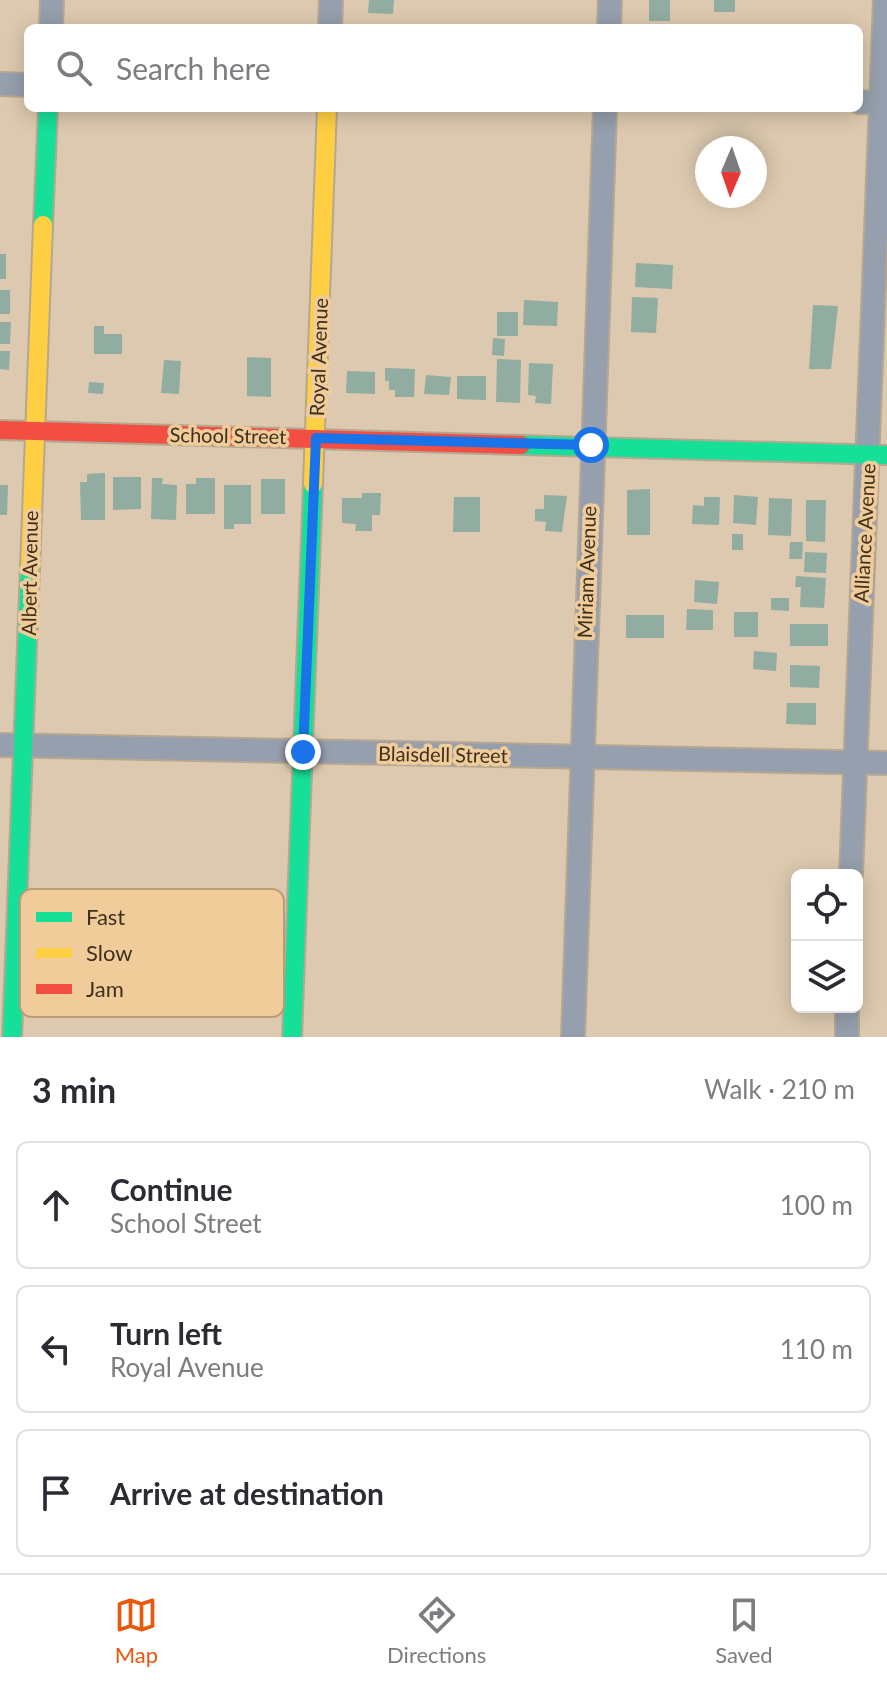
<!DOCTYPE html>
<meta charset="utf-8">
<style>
:root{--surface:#fff;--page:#f7f7f7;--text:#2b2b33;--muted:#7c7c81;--line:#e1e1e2;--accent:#ea580c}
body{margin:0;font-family:Lato,sans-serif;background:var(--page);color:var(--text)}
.controls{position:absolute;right:24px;bottom:24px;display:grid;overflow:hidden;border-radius:12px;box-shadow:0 4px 20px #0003}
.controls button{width:72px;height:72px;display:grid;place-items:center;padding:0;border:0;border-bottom:2px solid var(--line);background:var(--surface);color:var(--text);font:40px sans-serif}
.compass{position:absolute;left:695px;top:136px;width:72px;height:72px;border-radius:50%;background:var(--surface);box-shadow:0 4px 20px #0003;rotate:182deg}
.stop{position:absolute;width:24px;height:24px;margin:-18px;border:6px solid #1a73e8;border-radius:50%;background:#fff}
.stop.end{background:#1a73e8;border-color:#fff;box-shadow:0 2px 8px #0008}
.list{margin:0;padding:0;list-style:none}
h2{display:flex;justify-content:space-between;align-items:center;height:104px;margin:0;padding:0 32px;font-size:34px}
h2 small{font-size:26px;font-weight:400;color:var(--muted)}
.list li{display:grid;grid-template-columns:52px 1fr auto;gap:24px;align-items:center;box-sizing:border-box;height:128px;margin:0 16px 16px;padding:0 16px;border:2px solid var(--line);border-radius:12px}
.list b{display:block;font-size:30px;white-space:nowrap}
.list p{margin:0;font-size:26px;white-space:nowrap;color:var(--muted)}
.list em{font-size:26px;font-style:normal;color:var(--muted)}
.icon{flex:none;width:44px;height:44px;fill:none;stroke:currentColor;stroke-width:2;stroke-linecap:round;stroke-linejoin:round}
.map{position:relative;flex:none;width:887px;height:1037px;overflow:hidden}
.search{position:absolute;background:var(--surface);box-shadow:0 4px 20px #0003;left:24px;right:24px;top:24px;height:88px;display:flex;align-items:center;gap:20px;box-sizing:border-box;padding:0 28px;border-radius:12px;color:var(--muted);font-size:30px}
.sheet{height:536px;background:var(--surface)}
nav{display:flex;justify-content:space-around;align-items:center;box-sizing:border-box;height:112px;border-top:2px solid var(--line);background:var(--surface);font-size:22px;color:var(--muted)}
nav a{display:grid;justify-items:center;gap:4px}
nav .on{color:var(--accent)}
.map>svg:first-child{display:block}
.building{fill:#91aca1}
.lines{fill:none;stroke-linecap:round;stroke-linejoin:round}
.street-casing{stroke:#b6a792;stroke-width:26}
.fast-casing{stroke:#b6a792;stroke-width:22}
.slow-casing{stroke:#b6a792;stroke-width:22}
.jam-casing{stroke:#b6a792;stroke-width:22}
.street{stroke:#959fad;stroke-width:22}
.fast{stroke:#16e098;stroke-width:18}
.slow{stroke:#ffcf43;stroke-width:18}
.jam{stroke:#f24e42;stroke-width:18}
.route{stroke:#1a73e8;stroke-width:10}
.labels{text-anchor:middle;stroke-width:7;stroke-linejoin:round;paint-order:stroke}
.street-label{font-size:20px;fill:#3e301d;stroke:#f0cc9b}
.key{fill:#f0cc9b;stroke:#bb9d75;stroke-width:2}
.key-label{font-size:22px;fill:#3e301d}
</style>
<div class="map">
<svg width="887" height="1037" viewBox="0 0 887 1037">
<rect width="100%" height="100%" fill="#dcc9af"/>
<g class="building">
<path d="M369 0H394L393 14 368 13Z"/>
<rect x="649" y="0" width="21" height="21"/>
<rect x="714" y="0" width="21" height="12"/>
<rect x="505" y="24" width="30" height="4"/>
<rect x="0" y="254" width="6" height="25"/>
<path d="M636 263 673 265 672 289 635 287Z"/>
<rect x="0" y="290" width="10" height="24"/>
<path d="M632 297 658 298 656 333 631 332Z"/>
<path d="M524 300 558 302 557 326 523 325Z"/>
<path d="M813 305 838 306 831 369H809Z"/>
<rect x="497" y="312" width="21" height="24"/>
<path d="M0 322H11L10 344H0Z"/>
<path d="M94 326H104V334H122V354H94Z"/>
<path d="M493 338 505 339 504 356 492 355Z"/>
<path d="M0 351H10L9 370 0 369Z"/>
<path d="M247 357 271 358V397L247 396Z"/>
<path d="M497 359 521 360 520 403 496 402Z"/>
<path d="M164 360 181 361 179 394 161 393Z"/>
<path d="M529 363 553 364 551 404 535 403 536 396 528 395Z"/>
<path d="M385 368 415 369 414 397H395V390H389V381H385Z"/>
<path d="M347 371 375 372V394L346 393Z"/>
<path d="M426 375 451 377 449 395 424 394Z"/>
<path d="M457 376H486V400L457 399Z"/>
<path d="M89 382 104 383 103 394 88 393Z"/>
<path d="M105 473V520H81L80 482H87V474Z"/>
<path d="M113 477H141V509L113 510Z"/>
<path d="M152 478H163L162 484 177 485 176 520 151 519Z"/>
<path d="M196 478H215V514H186V484H196Z"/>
<rect x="261" y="479" width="24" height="35"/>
<path d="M0 485H8L7 515H0Z"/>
<path d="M224 485H251V524H234V529H224Z"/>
<path d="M650 489V535H627V490Z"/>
<path d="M362 493H381L380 515H372V531H355L356 524 342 523V498H362Z"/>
<path d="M544 495 567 496 562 532 545 531 546 522 535 521V509H544Z"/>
<path d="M734 495 758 497 756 525 733 523Z"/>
<path d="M454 497H480V532H453Z"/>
<path d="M704 497H720L719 525 692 524 693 505 704 506Z"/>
<path d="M769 498 792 499 791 536 768 535Z"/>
<path d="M806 500H826L825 542 806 541Z"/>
<rect x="732" y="534" width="11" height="16"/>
<path d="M790 542H803L802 559H789Z"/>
<path d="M805 552 827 553 826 573 804 572Z"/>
<path d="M796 576 826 578 824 608 800 607 801 587H795Z"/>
<path d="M695 580 719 582 717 604 694 602Z"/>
<path d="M771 598H789V611L771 610Z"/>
<path d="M687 609 713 610V630H686Z"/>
<rect x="734" y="612" width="24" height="25"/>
<rect x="626" y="615" width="38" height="23"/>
<rect x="790" y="624" width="38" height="22"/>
<path d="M754 651 777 653 776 671 753 669Z"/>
<path d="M790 665 820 666 819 688 790 687Z"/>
<path d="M787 703H816V725L786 724Z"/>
</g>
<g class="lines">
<defs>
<g id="street">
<path d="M51 28 52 0"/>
<path d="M330 28 331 0"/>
<path d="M609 28 610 0"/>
<path d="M0 84 28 85"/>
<path d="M859 102 887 103"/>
<path d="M0 745 887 763"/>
<path d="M851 875 885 0"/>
<path d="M573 1037 605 108"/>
<path d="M847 1037V1007"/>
</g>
<g id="fast">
<path d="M43 225 48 108"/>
<path d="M521 445 887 455"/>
<path d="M12 1037 30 567"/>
<path d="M292 1037 313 484"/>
</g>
<g id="slow">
<path d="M313 484 327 108"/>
<path d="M30 567 43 225"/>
</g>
<path id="jam" d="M0 430 521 445"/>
</defs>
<use href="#street" class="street-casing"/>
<use href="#fast" class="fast-casing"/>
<use href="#slow" class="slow-casing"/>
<use href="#jam" class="jam-casing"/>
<use href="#street" class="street"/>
<use href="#fast" class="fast"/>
<use href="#slow" class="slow"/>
<use href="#jam" class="jam"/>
</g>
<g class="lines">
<path class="route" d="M303 752 316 438 591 445"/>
</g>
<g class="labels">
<g class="street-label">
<text transform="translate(319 357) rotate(-88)" y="7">Royal Avenue</text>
<text transform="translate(228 436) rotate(1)" y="7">School Street</text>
<text transform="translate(865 533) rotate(-87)" y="7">Alliance Avenue</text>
<text transform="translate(587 572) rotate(-88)" y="7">Miriam Avenue</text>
<text transform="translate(30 573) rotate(-89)" y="7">Albert Avenue</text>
<text transform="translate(443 755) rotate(1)" y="7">Blaisdell Street</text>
</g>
</g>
<rect x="20" y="889" width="264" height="128" rx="12" class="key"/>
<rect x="36" y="912" width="36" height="10" fill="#16e098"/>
<rect x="36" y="948" width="36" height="10" fill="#ffcf43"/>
<rect x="36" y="984" width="36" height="10" fill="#f24e42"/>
<g class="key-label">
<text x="86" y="925">Fast</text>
<text x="86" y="961">Slow</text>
<text x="86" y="997">Jam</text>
</g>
</svg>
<div class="controls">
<button><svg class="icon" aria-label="locate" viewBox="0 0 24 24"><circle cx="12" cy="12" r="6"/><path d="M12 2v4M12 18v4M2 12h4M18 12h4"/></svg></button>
<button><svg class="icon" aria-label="layers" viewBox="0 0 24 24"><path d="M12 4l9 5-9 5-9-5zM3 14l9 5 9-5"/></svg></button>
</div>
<svg class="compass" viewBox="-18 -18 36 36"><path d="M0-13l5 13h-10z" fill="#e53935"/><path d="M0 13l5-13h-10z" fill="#7c7c81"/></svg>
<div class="stop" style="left:591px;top:445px"></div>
<div class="stop end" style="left:303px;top:752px"></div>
<div class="search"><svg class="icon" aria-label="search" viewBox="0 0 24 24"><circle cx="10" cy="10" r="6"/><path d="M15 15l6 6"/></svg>Search here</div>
</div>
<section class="sheet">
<h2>3 min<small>Walk · 210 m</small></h2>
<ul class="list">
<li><svg class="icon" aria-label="ahead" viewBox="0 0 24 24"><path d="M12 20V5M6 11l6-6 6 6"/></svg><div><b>Continue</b><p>School Street</p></div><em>100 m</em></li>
<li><svg class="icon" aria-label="left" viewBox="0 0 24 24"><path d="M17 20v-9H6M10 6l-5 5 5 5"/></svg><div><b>Turn left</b><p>Royal Avenue</p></div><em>110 m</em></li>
<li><svg class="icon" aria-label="arrive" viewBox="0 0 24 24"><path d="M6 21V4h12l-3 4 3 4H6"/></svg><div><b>Arrive at destination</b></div></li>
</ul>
</section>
<nav>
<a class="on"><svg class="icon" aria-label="map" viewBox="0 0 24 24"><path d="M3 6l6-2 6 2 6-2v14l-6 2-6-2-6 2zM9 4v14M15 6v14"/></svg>Map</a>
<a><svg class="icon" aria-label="directions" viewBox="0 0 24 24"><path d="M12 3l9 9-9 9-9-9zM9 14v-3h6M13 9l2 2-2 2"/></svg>Directions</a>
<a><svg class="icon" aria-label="saved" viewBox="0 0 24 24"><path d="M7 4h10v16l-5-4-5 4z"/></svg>Saved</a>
</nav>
